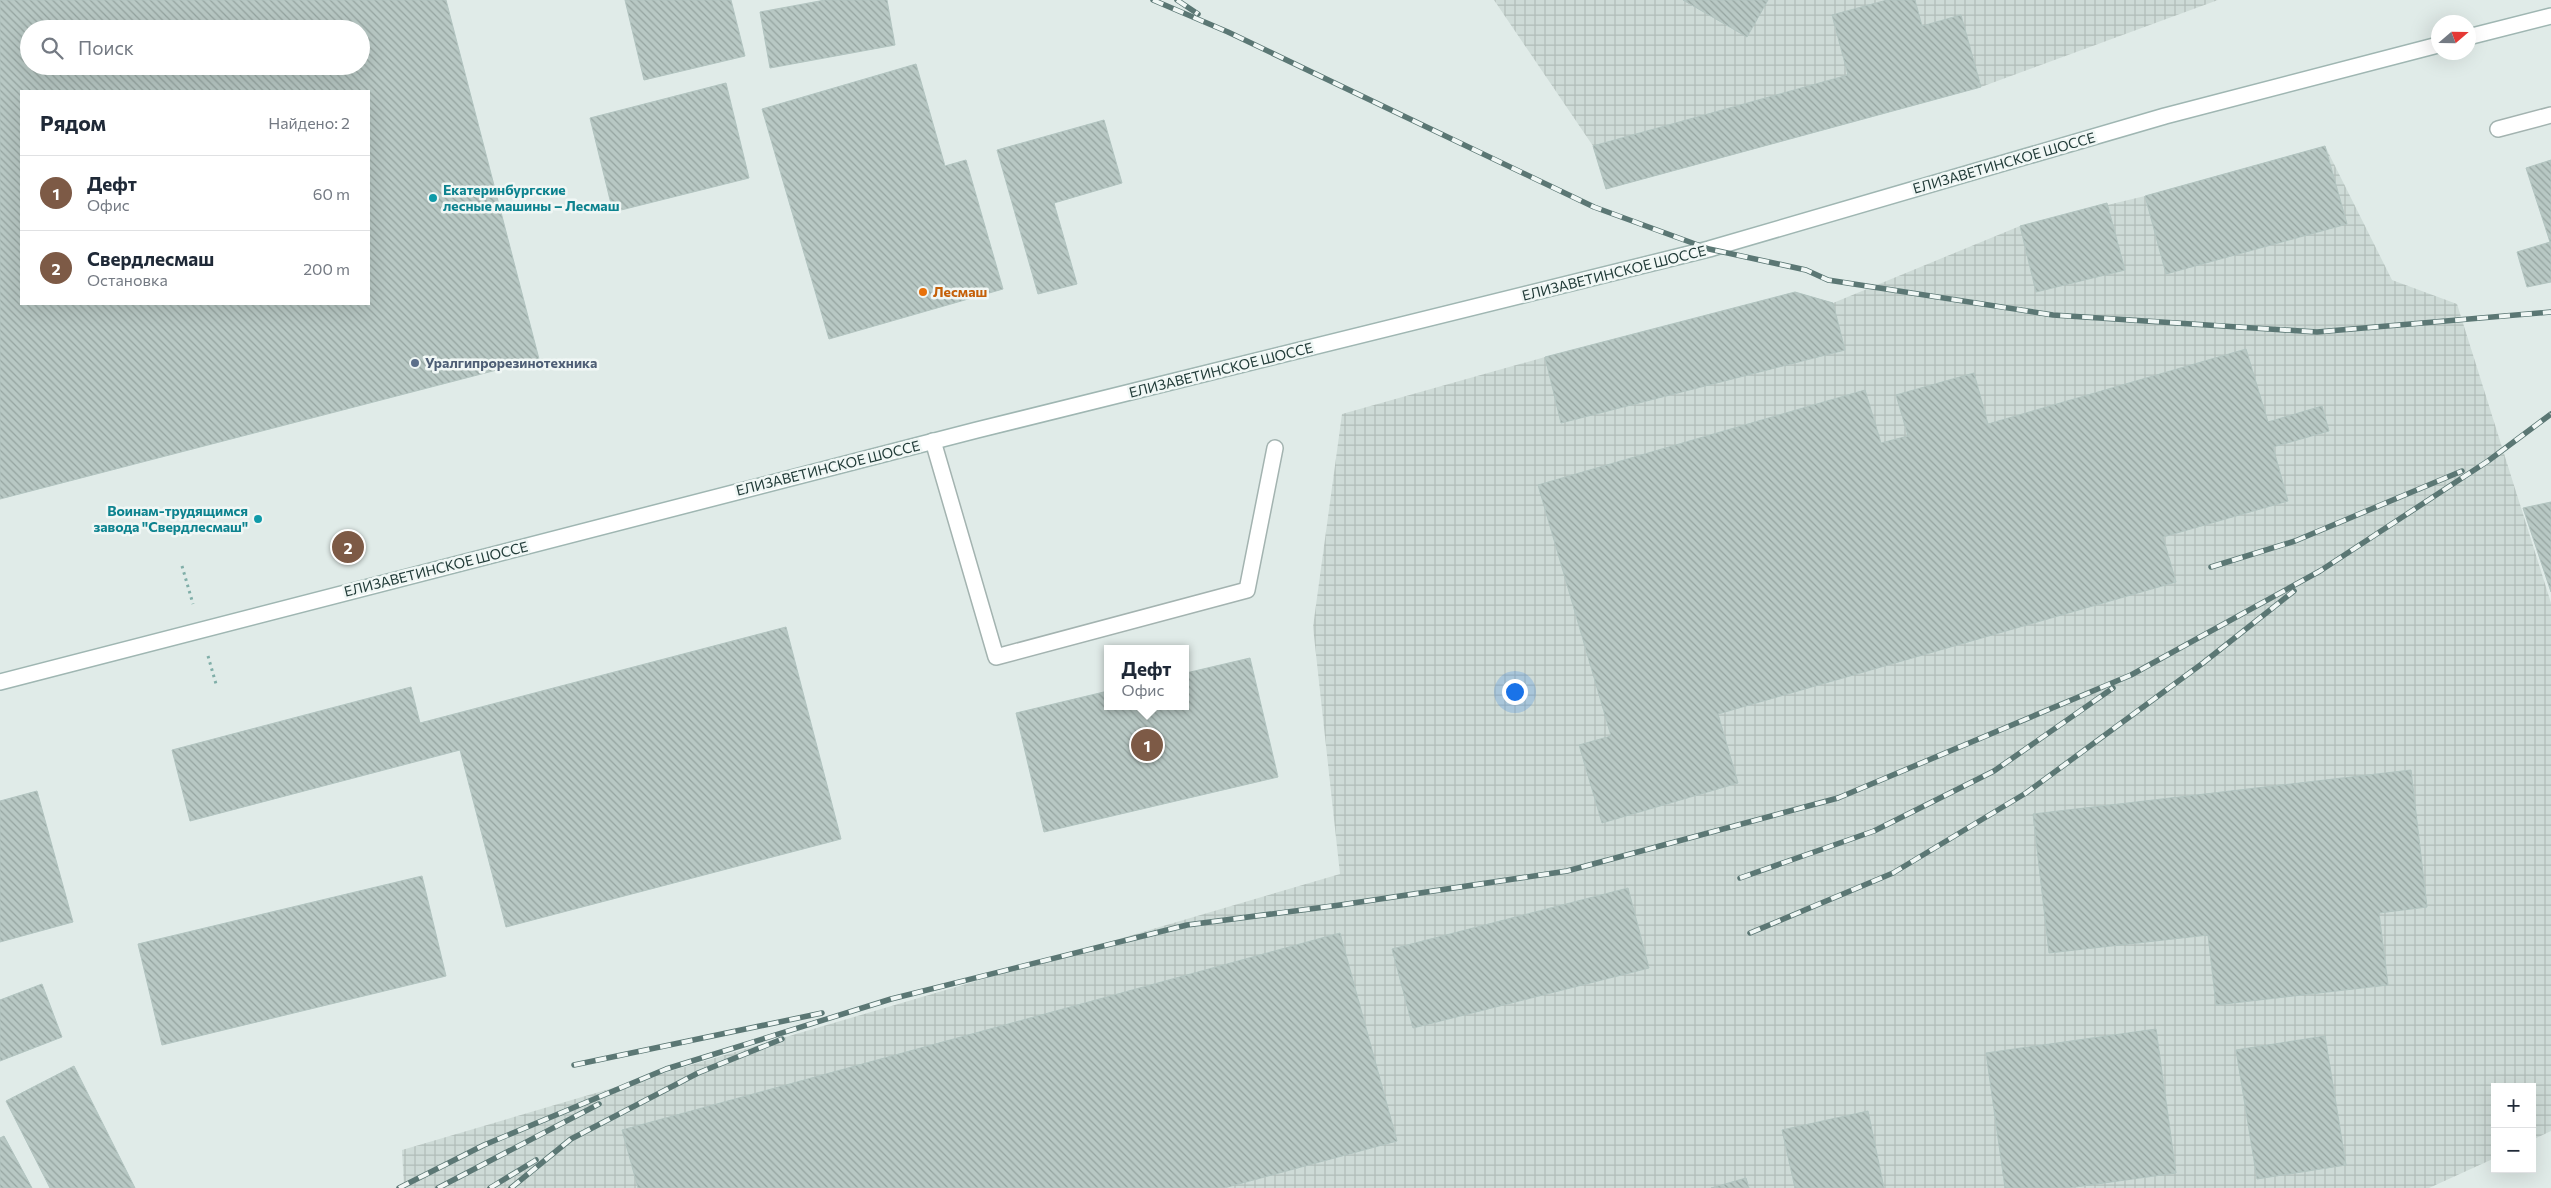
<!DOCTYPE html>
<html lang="ru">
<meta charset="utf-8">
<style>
:root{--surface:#fff;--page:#f6f6f7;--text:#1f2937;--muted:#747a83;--line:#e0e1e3;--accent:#7d5a46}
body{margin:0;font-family:Commissioner,sans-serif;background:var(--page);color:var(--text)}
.controls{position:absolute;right:15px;bottom:15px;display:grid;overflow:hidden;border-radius:0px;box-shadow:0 5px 20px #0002}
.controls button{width:45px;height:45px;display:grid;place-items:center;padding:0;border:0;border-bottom:1px solid var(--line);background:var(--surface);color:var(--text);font:25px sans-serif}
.compass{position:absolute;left:2431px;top:15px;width:45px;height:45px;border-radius:50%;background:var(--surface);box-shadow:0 5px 20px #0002;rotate:70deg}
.you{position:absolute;left:1514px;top:691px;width:18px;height:18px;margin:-12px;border:4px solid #fff;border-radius:50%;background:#1a73e8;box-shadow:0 0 0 8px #1a73e833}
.badge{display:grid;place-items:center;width:32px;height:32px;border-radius:50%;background:var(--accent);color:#fff;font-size:16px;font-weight:700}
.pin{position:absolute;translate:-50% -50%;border:2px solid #fff;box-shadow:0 1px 5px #0006}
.popup{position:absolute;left:1104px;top:645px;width:85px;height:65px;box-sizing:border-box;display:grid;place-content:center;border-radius:0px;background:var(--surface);filter:drop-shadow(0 1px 4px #0005);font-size:16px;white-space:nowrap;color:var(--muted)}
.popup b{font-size:19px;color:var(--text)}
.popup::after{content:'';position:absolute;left:50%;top:100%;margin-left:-10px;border:10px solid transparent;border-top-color:var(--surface)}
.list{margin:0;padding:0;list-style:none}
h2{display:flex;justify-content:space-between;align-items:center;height:65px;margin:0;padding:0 20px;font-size:21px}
h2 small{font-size:16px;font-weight:400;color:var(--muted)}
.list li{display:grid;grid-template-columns:32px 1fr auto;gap:15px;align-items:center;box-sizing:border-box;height:75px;padding:0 20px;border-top:1px solid var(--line)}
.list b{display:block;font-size:19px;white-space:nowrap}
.list p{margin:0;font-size:16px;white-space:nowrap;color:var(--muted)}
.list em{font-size:16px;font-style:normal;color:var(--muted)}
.icon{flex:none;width:28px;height:28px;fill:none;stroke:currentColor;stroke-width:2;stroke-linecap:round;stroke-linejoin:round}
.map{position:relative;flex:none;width:2551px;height:1188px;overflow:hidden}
.search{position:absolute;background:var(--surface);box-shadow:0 5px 20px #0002;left:20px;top:20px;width:350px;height:55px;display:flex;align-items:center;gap:12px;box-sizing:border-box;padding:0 18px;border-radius:28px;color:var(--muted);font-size:19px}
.panel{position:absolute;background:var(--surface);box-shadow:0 5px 20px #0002;left:20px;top:90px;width:350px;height:215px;border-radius:0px}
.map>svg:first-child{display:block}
.industrial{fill:url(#industrial-grid)}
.building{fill:url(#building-back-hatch);stroke:#b2c4c0;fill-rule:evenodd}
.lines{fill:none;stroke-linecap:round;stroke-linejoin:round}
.service-casing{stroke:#a3b3b0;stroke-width:18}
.secondary-casing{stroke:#9fb6b2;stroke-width:18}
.path{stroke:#80aea8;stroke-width:3;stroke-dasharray:2.5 4;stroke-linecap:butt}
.service{stroke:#fff;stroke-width:15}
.secondary{stroke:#fff;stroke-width:15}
.rail-casing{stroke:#5b7774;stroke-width:5.5}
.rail{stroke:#f0f7f5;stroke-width:4;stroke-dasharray:11;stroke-linecap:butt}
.culture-dot{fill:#0f9aa8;stroke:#f0f7f5;stroke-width:2}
.food-dot{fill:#e8710a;stroke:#f0f7f5;stroke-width:2}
.service-dot{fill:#5c6f8a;stroke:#f0f7f5;stroke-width:2}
.labels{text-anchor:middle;stroke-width:5;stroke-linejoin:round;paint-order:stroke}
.street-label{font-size:14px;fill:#213b38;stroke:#f0f7f5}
.culture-label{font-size:14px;font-weight:bold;fill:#0d838f;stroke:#f0f7f5;text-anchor:start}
.food-label{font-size:14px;font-weight:bold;fill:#c56008;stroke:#f0f7f5;text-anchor:start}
.service-label{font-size:14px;font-weight:bold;fill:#4e5e75;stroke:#f0f7f5;text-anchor:start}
</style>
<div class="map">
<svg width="2551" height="1188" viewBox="0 0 2551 1188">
<defs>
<pattern id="industrial-grid" width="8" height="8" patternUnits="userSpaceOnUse" patternTransform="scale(1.25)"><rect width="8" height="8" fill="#cedbd7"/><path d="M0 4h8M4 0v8" fill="none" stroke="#b1bdb9"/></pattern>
<pattern id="building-back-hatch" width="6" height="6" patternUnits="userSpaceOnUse" patternTransform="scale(1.25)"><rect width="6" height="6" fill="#b8c8c4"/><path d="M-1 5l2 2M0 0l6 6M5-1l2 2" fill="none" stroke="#95a4a0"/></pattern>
</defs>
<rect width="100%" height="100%" fill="#e0ebe8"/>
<g class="industrial">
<path d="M1494 0H2218L1981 87 1606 189 1593 146Z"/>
<path d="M2325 146 2392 280 2457 304 2551 603V1131L2532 1140V1087H2495V1158L2429 1188H404L402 1150 1340 874 1313 627 1342 414 1545 357 1795 292 1833 303 2020 226 2145 196Z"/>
</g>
<g class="building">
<path d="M0 0H446L539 359 0 499ZM29 29H361V66H29ZM21 91H369V304H21Z"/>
<path d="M625 0H731L745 56 644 80Z"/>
<path d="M825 0H887L895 45 770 68 760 12Z"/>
<path d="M1683 0H1768L1747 37Z"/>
<path d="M1887 0H1915L1922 26 1961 15 1981 87 1606 189 1593 146 1848 75 1832 15Z"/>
<path d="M916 64 945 166 966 160 1003 289 829 339 762 109Z"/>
<path d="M726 83 749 178 613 212 590 118Z"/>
<path d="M1104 120 1122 183 1054 203 1077 284 1038 294 997 150Z"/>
<path d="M2325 146 2347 224 2166 274 2145 196Z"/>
<path d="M2551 160V282L2527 287 2517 252 2550 242 2526 168Z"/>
<path d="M2107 203 2125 270 2036 292 2020 226Z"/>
<path d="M1795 292 1833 303 1845 350 1561 423 1545 357Z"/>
<path d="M2246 349 2268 422 2322 406 2329 431 2273 447 2288 501 2163 537 2176 582 1718 714 1738 783 1602 823 1579 745 1611 736 1538 485 1865 390 1881 443 1908 436 1896 395 1974 373 1988 424Z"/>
<path d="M2551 502V592L2523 508Z"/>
<path d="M786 627 841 839 506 927 460 750 190 821 172 750 411 687 420 723Z"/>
<path d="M1250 658 1278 777 1044 832 1016 713 1108 691V706H1186V673Z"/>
<path d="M2411 770 2427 907 2379 913 2388 985 2216 1005 2208 935 2049 953 2033 814Z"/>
<path d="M37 791 73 922 0 942V801Z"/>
<path d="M422 876 446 976 162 1045 138 944Z"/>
<path d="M1628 888 1649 968 1413 1028 1392 949Z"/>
<path d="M1340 933 1397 1141 1224 1188H638L622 1130Z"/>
<path d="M42 984 62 1037 0 1061V1000Z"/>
<path d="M2156 1029 2176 1173 2068 1188H2005L1986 1053Z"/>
<path d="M2325 1036 2346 1165 2257 1179 2236 1050Z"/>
<path d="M74 1066 135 1188H50L6 1101Z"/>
<path d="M1868 1111 1884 1188H1795L1782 1130Z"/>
<path d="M4 1136 32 1188H0V1138Z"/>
<path d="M1746 1178 1749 1188H1711Z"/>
</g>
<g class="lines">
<defs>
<g id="service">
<path d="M2498 129 2551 115"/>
<path d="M933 441 996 657 1247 590 1275 448"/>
</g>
<g id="secondary">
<path d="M2468 37 2551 16"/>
<path d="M0 682 977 430 1709 249 2165 116 2438 45"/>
</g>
</defs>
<use href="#service" class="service-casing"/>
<use href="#secondary" class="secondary-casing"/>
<g class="path">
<path d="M182 566 193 604"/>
<path d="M208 656 216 684"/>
</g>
<use href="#service" class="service"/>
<use href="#secondary" class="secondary"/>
<defs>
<g id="rail">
<path d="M1153 0 1228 32 1594 207 1709 249 1806 270 1828 280 2053 315 2317 332 2551 312"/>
<path d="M1177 0 1198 14"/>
<path d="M2211 567 2295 541 2462 471"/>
<path d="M1740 878 1874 831 1994 771 2113 688"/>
<path d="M1750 933 1893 873 2026 793 2203 663 2294 591"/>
<path d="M574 1065 822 1013"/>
<path d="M399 1188 484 1145 666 1069 891 999 1187 925 1340 905 1567 871 1838 798 2131 675 2320 571 2488 461 2551 414"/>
<path d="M438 1188 599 1104"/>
<path d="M490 1188 536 1160"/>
<path d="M511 1188 571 1139 698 1073 782 1039"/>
</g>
</defs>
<use href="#rail" class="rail-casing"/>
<use href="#rail" class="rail"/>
</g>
<g class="culture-dot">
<circle cx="433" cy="198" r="5"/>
<circle cx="258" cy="519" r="5"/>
</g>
<circle class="food-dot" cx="923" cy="292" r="5"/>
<circle class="service-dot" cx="415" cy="363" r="5"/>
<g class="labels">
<g class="street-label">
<text transform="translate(2004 163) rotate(-16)" y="5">ЕЛИЗАВЕТИНСКОЕ ШОССЕ</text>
<text transform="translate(1614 273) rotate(-14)" y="5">ЕЛИЗАВЕТИНСКОЕ ШОССЕ</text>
<text transform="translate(1221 370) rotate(-14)" y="5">ЕЛИЗАВЕТИНСКОЕ ШОССЕ</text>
<text transform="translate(828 468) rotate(-14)" y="5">ЕЛИЗАВЕТИНСКОЕ ШОССЕ</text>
<text transform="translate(436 569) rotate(-14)" y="5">ЕЛИЗАВЕТИНСКОЕ ШОССЕ</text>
</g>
<g class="culture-label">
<text x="443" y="195">Екатеринбургские<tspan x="443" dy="16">лесные машины – Лесмаш</tspan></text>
<text x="248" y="516" text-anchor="end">Воинам-трудящимся<tspan x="248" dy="16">завода "Свердлесмаш"</tspan></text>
</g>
<g class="food-label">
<text x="933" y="297">Лесмаш</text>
</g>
<g class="service-label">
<text x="425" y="368">Уралгипрорезинотехника</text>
</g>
</g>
</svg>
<div class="controls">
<button>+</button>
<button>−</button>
</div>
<svg class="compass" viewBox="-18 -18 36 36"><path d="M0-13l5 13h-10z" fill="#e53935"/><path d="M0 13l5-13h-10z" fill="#747a83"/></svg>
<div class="you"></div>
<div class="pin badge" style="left:1147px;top:745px">1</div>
<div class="popup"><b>Дефт</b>Офис</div>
<div class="pin badge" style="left:348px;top:547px">2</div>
<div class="search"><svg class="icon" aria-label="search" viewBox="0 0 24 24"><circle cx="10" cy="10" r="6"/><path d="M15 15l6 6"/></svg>Поиск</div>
<section class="panel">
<h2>Рядом<small>Найдено: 2</small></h2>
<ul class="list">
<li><span class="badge">1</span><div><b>Дефт</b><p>Офис</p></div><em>60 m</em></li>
<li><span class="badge">2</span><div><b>Свердлесмаш</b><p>Остановка</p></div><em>200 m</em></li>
</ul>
</section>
</div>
